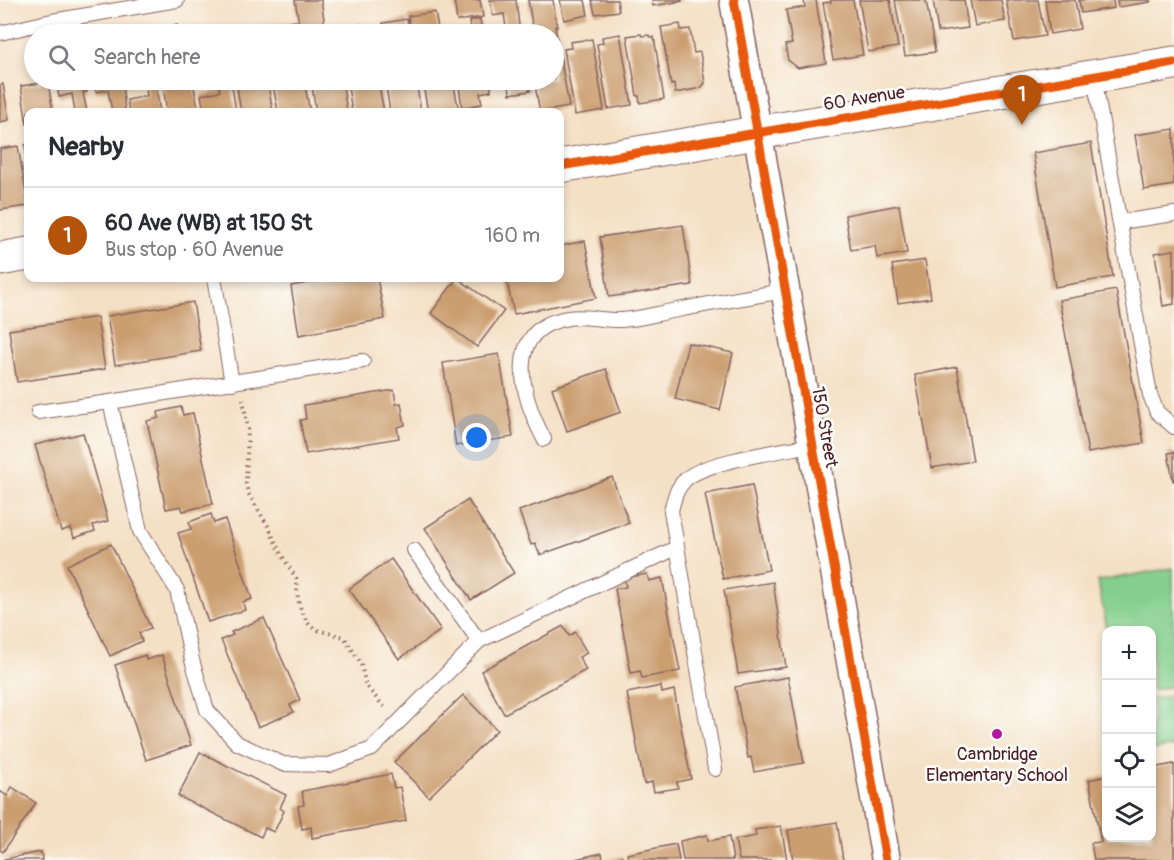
<!DOCTYPE html>
<meta charset="utf-8">
<style>
:root{--surface:#fff;--page:#f2f2f3;--text:#2b2b33;--muted:#7c7c81;--line:#e1e1e2;--accent:#b45309}
body{margin:0;font-family:Pangolin,sans-serif;background:var(--page);color:var(--text)}
.controls{position:absolute;right:18px;bottom:18px;display:grid;overflow:hidden;border-radius:12px;box-shadow:0 3px 9px #0003}
.controls button{width:54px;height:54px;display:grid;place-items:center;padding:0;border:0;border-bottom:2px solid var(--line);background:var(--surface);color:var(--text);font:30px sans-serif}
.you{position:absolute;left:477px;top:438px;width:21px;height:21px;margin:-15px;border:4px solid #fff;border-radius:50%;background:#1a73e8;box-shadow:0 0 0 9px #1a73e833}
.badge{display:grid;place-items:center;width:39px;height:39px;border-radius:50%;background:var(--accent);color:#fff;font-size:20px;font-weight:700}
.pin{position:absolute;translate:-50% -50px;filter:drop-shadow(0 2px 3px #0008)}
.pin::after{content:'';position:absolute;top:32px;width:21px;height:18px;background:inherit;clip-path:polygon(0 0,100% 0,50% 100%)}
.list{margin:0;padding:0;list-style:none}
h2{display:flex;justify-content:space-between;align-items:center;height:78px;margin:0;padding:0 24px;font-size:26px}
h2 small{font-size:20px;font-weight:400;color:var(--muted)}
.list li{display:grid;grid-template-columns:39px 1fr auto;gap:18px;align-items:center;box-sizing:border-box;height:96px;padding:0 24px;border-top:2px solid var(--line)}
.list b{display:block;font-size:22px;white-space:nowrap}
.list p{margin:0;font-size:20px;white-space:nowrap;color:var(--muted)}
.list em{font-size:20px;font-style:normal;color:var(--muted)}
.icon{flex:none;width:33px;height:33px;fill:none;stroke:currentColor;stroke-width:2;stroke-linecap:round;stroke-linejoin:round}
.map{position:relative;flex:none;width:1174px;height:860px;overflow:hidden}
.search{position:absolute;background:var(--surface);box-shadow:0 3px 9px #0003;left:24px;top:24px;width:540px;height:66px;display:flex;align-items:center;gap:15px;box-sizing:border-box;padding:0 21px;border-radius:33px;color:var(--muted);font-size:22px}
.panel{position:absolute;background:var(--surface);box-shadow:0 3px 9px #0003;left:24px;top:108px;width:540px;height:174px;border-radius:12px}
.map>svg:first-child{display:block}
.green{fill:#84cf8d;stroke:#67775c;stroke-width:1.5}
.building{fill:#cb9e70}
.lines{fill:none;stroke-linecap:round;stroke-linejoin:round}
.service-casing{stroke:#866361;stroke-width:16}
.minor-casing{stroke:#866361;stroke-width:31}
.tertiary-casing{stroke:#866361;stroke-width:35}
.path{stroke:#866361;stroke-width:4;stroke-dasharray:1.5 4.5;stroke-linecap:butt}
.service{stroke:#fff;stroke-width:14}
.minor{stroke:#fff;stroke-width:28}
.tertiary{stroke:#fff;stroke-width:33}
.cycleway-casing{stroke:#fdfcf7;stroke-width:13}
.cycleway{stroke:#e8590c;stroke-width:9}
.poi-dot{fill:#b5179e;stroke:#fdfcf7;stroke-width:2}
.labels{text-anchor:middle;stroke-width:5;stroke-linejoin:round;paint-order:stroke}
.street-label{font-size:18px;fill:#4a1f2b;stroke:#fdfcf7}
.poi-label{font-size:18px;fill:#4a1f2b;stroke:#fdfcf7}
</style>
<div class="map">
<svg width="1174" height="860" viewBox="0 0 1174 860">
<rect width="100%" height="100%" fill="#fdfcf7"/>
<filter id="ink" filterUnits="userSpaceOnUse"><feTurbulence type="fractalNoise" baseFrequency=".0167" numOctaves="2"/><feDisplacementMap in="SourceGraphic" scale="12" xChannelSelector="R" yChannelSelector="G"/><feConvolveMatrix kernelMatrix="1 2 1 2 8 2 1 2 1" color-interpolation-filters="sRGB"/></filter>
<filter id="wash" filterUnits="userSpaceOnUse"><feTurbulence type="fractalNoise" baseFrequency=".008" numOctaves="4" result="noise"/><feDisplacementMap in="SourceGraphic" scale="24" xChannelSelector="R" yChannelSelector="G"/><feGaussianBlur stdDeviation="1.35" result="paint"/><feColorMatrix in="noise" values="0 0 0 0 0 0 0 0 0 0 0 0 0 0 0 0 0 1.4 0 .05"/><feComposite in="paint" operator="in"/></filter>
<g filter="url(#wash)">
<rect width="100%" height="100%" fill="#f4e0c5"/>
<g class="green">
<path d="M1173 568 1174 686 1152 690V630H1107L1098 581Z"/>
<path d="M1174 695V746L1152 750V699Z"/>
</g>
<g id="blocks">
<g class="building">
<path d="M295 0H321L325 26 300 30Z"/>
<path d="M454 0H480L483 17 457 21Z"/>
<path d="M490 0H516L520 34H507L504 14 493 16Z"/>
<path d="M528 0H553L557 26H555L569 107 540 112 534 80H554V34H546L545 28 533 30Z"/>
<path d="M560 0H585L588 15 564 20Z"/>
<path d="M592 0H617L619 11 595 14Z"/>
<path d="M652 0H682V1L653 6Z"/>
<path d="M804 0H816L826 63 798 68 788 60 785 45 792 44 786 10 805 7Z"/>
<path d="M831 0H853L863 55 833 60 823 3 831 2Z"/>
<path d="M859 0H890L898 47 868 52Z"/>
<path d="M895 0H926L935 52 905 56Z"/>
<path d="M933 0H964L968 28 938 32Z"/>
<path d="M970 0H1001L1005 21 975 26Z"/>
<path d="M1006 0H1038L1045 36 1014 41Z"/>
<path d="M1045 0H1075L1080 29 1050 34Z"/>
<path d="M1079 0H1113L1114 8 1081 13Z"/>
<path d="M1117 0H1150V2L1118 7Z"/>
<path d="M435 12 439 34H412L408 16Z"/>
<path d="M407 19 410 34H385L383 23Z"/>
<path d="M480 19 482 34H471L469 21Z"/>
<path d="M296 21 298 34H272L271 25Z"/>
<path d="M362 24 364 34H338L337 28Z"/>
<path d="M680 24 681 30 690 29 694 53 700 52 705 83 701 88 675 93 674 84 671 85 661 27Z"/>
<path d="M177 25 179 34H152L151 30Z"/>
<path d="M260 27 262 34H235V31Z"/>
<path d="M620 34 632 105 608 109 597 44 603 43 602 37Z"/>
<path d="M641 34 642 36 649 35 650 37H654L664 99 640 103 639 96H637L627 36Z"/>
<path d="M592 39 604 110 575 115 564 49 571 48 570 42Z"/>
<path d="M56 80H84L87 92H83L87 112H75L72 94 59 97Z"/>
<path d="M94 80H122L125 112H112L108 90 96 92Z"/>
<path d="M144 80H155L160 112H129L127 100 147 96Z"/>
<path d="M162 80H174L175 85 193 82 199 112H167Z"/>
<path d="M218 80H231L236 112H204L201 95 220 91Z"/>
<path d="M255 80H267L273 112H241L237 87 255 83Z"/>
<path d="M272 80H304L310 112H278Z"/>
<path d="M311 80H324V82L342 80 347 112H316Z"/>
<path d="M347 80H378L384 112H352Z"/>
<path d="M385 80H416L421 112H390Z"/>
<path d="M422 80H453L459 112H428Z"/>
<path d="M458 80H490L491 91 480 93 482 104 462 107Z"/>
<path d="M495 80H528L530 91 510 94 509 82 495 84Z"/>
<path d="M48 82 53 112H28L27 125 21 86Z"/>
<path d="M3 84 9 120 0 122V85Z"/>
<path d="M1174 129V185L1144 190 1135 135Z"/>
<path d="M1091 143 1113 277 1055 287 1033 153Z"/>
<path d="M28 144V161L27 162 25 145Z"/>
<path d="M18 146 28 206 0 210V149Z"/>
<path d="M899 205 907 253 877 258 875 246 851 250 845 215Z"/>
<path d="M683 225 692 285 609 297 600 237Z"/>
<path d="M585 241 596 298 514 314 506 278H560V246Z"/>
<path d="M1174 250V304L1163 306 1155 253Z"/>
<path d="M925 260 931 298 898 303 892 265Z"/>
<path d="M337 278H377L385 319 299 335 291 286Z"/>
<path d="M457 278 504 311 477 347 431 313Z"/>
<path d="M1116 290 1144 443 1088 453 1059 300Z"/>
<path d="M193 302 201 351 115 365 107 316Z"/>
<path d="M97 317 105 369 17 382 9 330Z"/>
<path d="M688 343 733 353 720 410 675 399Z"/>
<path d="M499 354 513 437 456 446 443 363Z"/>
<path d="M957 367 973 461 932 468 915 375Z"/>
<path d="M606 369 621 412 567 431 552 388Z"/>
<path d="M394 390 396 404 401 403 405 425 397 427 399 438 306 454 300 420 306 419 304 405Z"/>
<path d="M181 407 183 415 193 413 213 504 183 511 181 506 166 509 147 421 159 418 158 412Z"/>
<path d="M83 433 108 521 93 525 95 531 74 538 71 528 61 531 35 445Z"/>
<path d="M1174 452V481H1173L1168 453Z"/>
<path d="M612 477 629 523 540 555 535 543 531 545 519 511Z"/>
<path d="M752 485 769 570 723 579 705 494Z"/>
<path d="M468 500 514 573 471 600 425 528Z"/>
<path d="M211 514 214 523 225 519 252 599 243 602 245 610 208 622 178 533 191 529 189 522Z"/>
<path d="M111 544 151 628 139 633 142 641 110 656 67 565Z"/>
<path d="M391 559 441 630 399 659 349 589Z"/>
<path d="M647 574 649 581 662 578 680 671 642 678 640 671 631 673 615 589 626 587 624 578Z"/>
<path d="M773 582 786 667 738 674 724 590Z"/>
<path d="M264 618 300 700 290 705 294 712 258 727 221 640 233 635 231 632Z"/>
<path d="M563 626 569 636 575 632 587 653 579 657 586 670 504 714 481 671Z"/>
<path d="M145 655 146 660 162 655 191 745 146 760 115 665Z"/>
<path d="M788 677 804 763 754 772 751 757 748 758 735 687Z"/>
<path d="M661 686 662 693 674 690 691 779 677 782 678 788 654 792 652 782 644 784 627 693Z"/>
<path d="M463 695 497 730 429 797 394 762Z"/>
<path d="M200 752 286 795 280 808 284 811 274 832 265 828 261 837 178 796Z"/>
<path d="M1174 764V860H1094L1091 843 1101 842 1089 780 1106 776V838H1152V768Z"/>
<path d="M391 774 394 788 400 787 406 821 312 838 311 827 302 829 298 806 304 805 302 791Z"/>
<path d="M12 787 36 803 3 852 0 850V791L7 796Z"/>
<path d="M837 822 843 860H793L788 830Z"/>
<path d="M781 826 787 860H739L735 840 756 836 755 830Z"/>
<path d="M707 835 708 841 729 837 733 860H683L680 841Z"/>
<path d="M676 844 679 860H629L627 854Z"/>
<path d="M41 852 42 860H4V859Z"/>
<path d="M602 853 603 860H575V859Z"/>
<path d="M623 856 624 860H608V859Z"/>
</g>
</g>
</g>
<g filter="url(#ink)">
<use href="#blocks" fill-opacity="0" stroke="#866361" stroke-width="1.5"/>
<g class="lines">
<defs>
<g id="service">
<path d="M0 33 52 21 177 0"/>
<path d="M1094 77 1150 395 1157 412 1174 427"/>
<path d="M1120 222 1174 214"/>
<path d="M214 278 232 383"/>
<path d="M110 402 140 531 177 590 192 660 207 710 237 743 283 764 329 765 372 749 479 641 676 548"/>
<path d="M38 412 110 402 363 361"/>
<path d="M544 439C522 397 501 329 568 318 585 315 604 321 622 320 639 319 656 314 672 311 709 304 747 297 784 291"/>
<path d="M414 550 479 641"/>
<path d="M715 769 671 511C674 499 676 488 686 479 706 461 782 451 811 445"/>
</g>
<path id="minor" d="M734 0 886 860"/>
<g id="tertiary">
<path d="M560 166 1174 63"/>
<path d="M0 259 28 254"/>
</g>
</defs>
<use href="#service" class="service-casing"/>
<use href="#minor" class="minor-casing"/>
<use href="#tertiary" class="tertiary-casing"/>
<path class="path" d="M243 399 248 430 246 483 248 493 268 526 281 554 296 578 298 600 302 613 310 626 317 630 344 637 361 664 366 686 386 709"/>
<use href="#service" class="service"/>
<use href="#minor" class="minor"/>
<use href="#tertiary" class="tertiary"/>
<defs>
<g id="cycleway">
<path d="M734 0 886 860"/>
<path d="M560 166 1174 63"/>
</g>
</defs>
<use href="#cycleway" class="cycleway-casing"/>
<use href="#cycleway" class="cycleway"/>
</g>
</g>
<circle class="poi-dot" cx="997" cy="734" r="6"/>
<g class="labels">
<g class="street-label">
<text transform="translate(864 98) rotate(-9)" y="6">60 Avenue</text>
<text transform="translate(825 427) rotate(80)" y="6">150 Street</text>
</g>
<g class="poi-label">
<text x="997" y="760">Cambridge<tspan x="997" dy="21">Elementary School</tspan></text>
</g>
</g>
</svg>
<div class="controls">
<button>+</button>
<button>−</button>
<button><svg class="icon" aria-label="locate" viewBox="0 0 24 24"><circle cx="12" cy="12" r="6"/><path d="M12 2v4M12 18v4M2 12h4M18 12h4"/></svg></button>
<button><svg class="icon" aria-label="layers" viewBox="0 0 24 24"><path d="M12 4l9 5-9 5-9-5zM3 14l9 5 9-5"/></svg></button>
</div>
<div class="you"></div>
<div class="pin badge" style="left:1022px;top:125px">1</div>
<div class="search"><svg class="icon" aria-label="search" viewBox="0 0 24 24"><circle cx="10" cy="10" r="6"/><path d="M15 15l6 6"/></svg>Search here</div>
<section class="panel">
<h2>Nearby<small></small></h2>
<ul class="list">
<li><span class="badge">1</span><div><b>60 Ave (WB) at 150 St</b><p>Bus stop · 60 Avenue</p></div><em>160 m</em></li>
</ul>
</section>
</div>
